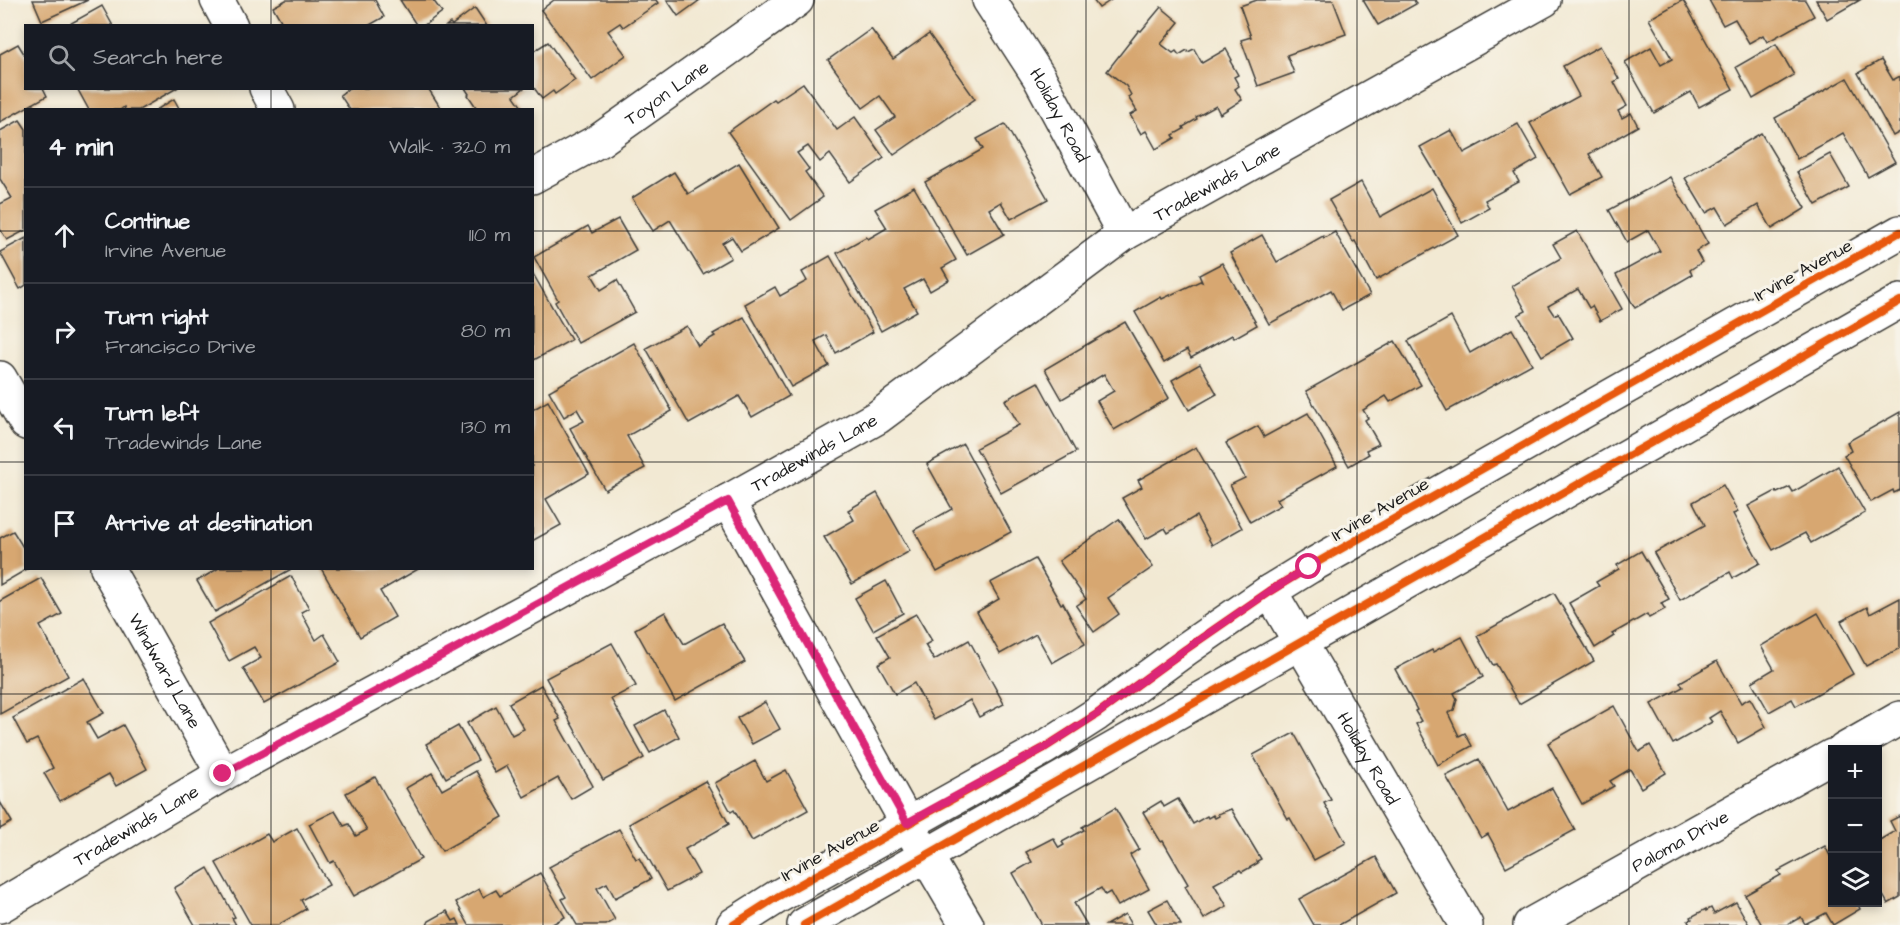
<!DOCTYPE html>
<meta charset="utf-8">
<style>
:root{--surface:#171b24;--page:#242831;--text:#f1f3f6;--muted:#9ea1a6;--line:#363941}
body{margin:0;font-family:"Architects Daughter",sans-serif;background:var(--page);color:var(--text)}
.controls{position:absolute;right:18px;bottom:18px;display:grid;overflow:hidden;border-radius:0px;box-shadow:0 3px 9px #0003}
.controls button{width:54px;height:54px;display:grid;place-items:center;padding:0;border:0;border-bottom:2px solid var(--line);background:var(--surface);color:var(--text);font:30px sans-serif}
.stop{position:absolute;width:18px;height:18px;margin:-14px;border:4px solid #db2777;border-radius:50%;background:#fff}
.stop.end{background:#db2777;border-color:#fff;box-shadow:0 2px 6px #0008}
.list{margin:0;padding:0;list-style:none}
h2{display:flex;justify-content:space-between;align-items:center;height:78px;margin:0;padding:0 24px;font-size:26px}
h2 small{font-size:20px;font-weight:400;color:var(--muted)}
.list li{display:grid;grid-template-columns:39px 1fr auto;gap:18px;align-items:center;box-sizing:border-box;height:96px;padding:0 24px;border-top:2px solid var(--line)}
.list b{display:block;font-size:22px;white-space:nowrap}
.list p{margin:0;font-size:20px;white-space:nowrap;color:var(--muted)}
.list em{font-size:20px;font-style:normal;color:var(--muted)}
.icon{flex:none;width:33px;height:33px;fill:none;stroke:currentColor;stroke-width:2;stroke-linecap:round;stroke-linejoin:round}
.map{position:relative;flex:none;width:1900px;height:925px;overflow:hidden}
.search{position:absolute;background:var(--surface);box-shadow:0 3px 9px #0003;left:24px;top:24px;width:510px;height:66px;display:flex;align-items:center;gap:15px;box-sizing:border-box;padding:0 21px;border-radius:0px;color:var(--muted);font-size:22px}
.panel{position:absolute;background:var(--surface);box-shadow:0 3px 9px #0003;left:24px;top:108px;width:510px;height:462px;border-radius:0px}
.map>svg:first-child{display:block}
.building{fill:#d7a771}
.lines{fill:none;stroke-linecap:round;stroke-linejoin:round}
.minor-casing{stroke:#3c3b37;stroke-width:36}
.major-casing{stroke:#3c3b37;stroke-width:36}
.minor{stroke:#fff;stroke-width:33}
.major{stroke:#fff;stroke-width:33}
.cycleway-casing{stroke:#f7f3e8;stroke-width:11}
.cycleway{stroke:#e8590c;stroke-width:8}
.route{stroke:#db2777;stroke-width:8}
.grid{fill:none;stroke:#1c1c1c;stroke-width:1.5;stroke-opacity:0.55}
.labels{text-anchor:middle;stroke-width:6;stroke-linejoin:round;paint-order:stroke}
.street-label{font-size:18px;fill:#1c1c1c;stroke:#f7f3e8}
</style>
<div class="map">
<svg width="1900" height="925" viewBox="0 0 1900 925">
<rect width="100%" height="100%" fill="#f7f3e8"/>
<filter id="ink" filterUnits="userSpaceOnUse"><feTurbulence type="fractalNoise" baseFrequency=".0167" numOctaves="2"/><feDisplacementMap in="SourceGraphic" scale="12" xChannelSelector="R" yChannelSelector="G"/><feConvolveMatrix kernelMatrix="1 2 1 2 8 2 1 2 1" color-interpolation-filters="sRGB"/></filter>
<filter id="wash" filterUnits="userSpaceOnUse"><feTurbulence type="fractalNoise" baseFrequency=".008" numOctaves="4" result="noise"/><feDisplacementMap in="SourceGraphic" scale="24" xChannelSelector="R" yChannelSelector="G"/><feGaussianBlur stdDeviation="1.35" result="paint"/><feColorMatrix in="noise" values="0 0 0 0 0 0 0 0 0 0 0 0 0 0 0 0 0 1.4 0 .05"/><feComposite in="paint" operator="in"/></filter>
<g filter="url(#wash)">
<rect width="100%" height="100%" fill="#f2e9d3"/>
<g id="blocks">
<g class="building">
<path d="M33 0H88L42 21Z"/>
<path d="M286 0H375L384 17 368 26H284L273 7Z"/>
<path d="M400 0H433L442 12 423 26H417Z"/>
<path d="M554 0H656L658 3 623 27 620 23 608 31 626 55 592 80 541 10Z"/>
<path d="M667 0H700L678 16Z"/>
<path d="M1093 0H1111L1099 8Z"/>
<path d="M1257 0H1333L1346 34 1287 55 1294 73 1258 86 1241 40 1251 37 1240 6Z"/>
<path d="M1363 0H1414L1416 4 1378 25Z"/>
<path d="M1683 0 1733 89 1699 107 1691 92 1654 113 1625 62 1651 47 1661 65 1672 59 1649 19Z"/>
<path d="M1709 0H1805L1814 16 1767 42 1763 35 1749 43 1735 19 1723 25Z"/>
<path d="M1816 0H1860L1827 19Z"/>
<path d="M102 6 113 26H66Z"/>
<path d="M1161 7 1179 22 1161 44 1173 53 1176 51 1179 55 1187 50 1188 52 1194 49 1202 63 1226 49 1232 60 1230 61 1238 75 1234 77 1239 86 1235 89 1242 100 1220 114 1216 106 1196 117 1197 119 1183 127 1184 129 1173 135 1175 138 1156 149 1146 131 1141 134 1130 115 1137 111 1128 97 1131 95 1126 86 1107 71 1139 30 1141 31Z"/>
<path d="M475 8 487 26H446L450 23 452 25Z"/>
<path d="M871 29 893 59 929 34 975 99 894 155 876 130 895 117 880 96 863 108 828 60Z"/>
<path d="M548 42 575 80 555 94 553 91 542 99 532 85V52Z"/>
<path d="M18 44 26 57V88H43L47 96 0 122V54Z"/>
<path d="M1776 44 1794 75 1753 99 1736 67Z"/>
<path d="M1600 46 1619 79 1614 82 1627 106 1618 111 1622 118 1631 113 1638 126 1589 154 1602 177 1570 194 1530 123 1579 96 1563 66Z"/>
<path d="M1881 60 1893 80 1900 76V132L1893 136 1858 73Z"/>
<path d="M1847 78 1895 162 1868 177 1843 133 1797 159 1775 118Z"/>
<path d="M803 83 837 130 855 117 884 158 850 182 830 154 820 162 808 146 797 153 809 169 805 172 823 197 791 220 728 132 774 99 776 101Z"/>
<path d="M77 88H177L139 110H125L124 107 120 110H89Z"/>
<path d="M349 88H428L442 110H350L340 95Z"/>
<path d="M465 88H524L514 96 524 110H478L468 95 469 94Z"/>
<path d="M174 99 180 110H156Z"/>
<path d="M20 120 26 129V230L7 240 0 229V204L12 198 0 179V131Z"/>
<path d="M1005 124 1048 199 1011 219 1001 202 989 209 1004 234 967 255 925 182 983 149 977 139Z"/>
<path d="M1518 124 1538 159 1514 173 1519 182 1485 200 1489 208 1462 223 1456 210 1457 209 1420 147 1451 130 1464 153Z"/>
<path d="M1761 133 1806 208 1772 229 1758 205 1727 224 1717 207 1706 213 1685 178Z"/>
<path d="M1830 154 1849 187 1816 205 1797 172Z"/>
<path d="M739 163 779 228 741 251 732 237 722 243 731 258 703 274 670 220 653 231 632 198 674 172 688 194Z"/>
<path d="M1670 177 1708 244 1696 251 1702 262 1690 270 1692 275 1635 308 1616 275 1660 251 1648 230 1627 242 1609 210Z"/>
<path d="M1361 182 1380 217 1432 188 1458 235 1376 280 1355 241 1353 242 1329 200Z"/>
<path d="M914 187 956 260 942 268 949 280 930 291 923 279 904 289 917 311 881 331 837 253 866 237 868 239 887 228 875 209Z"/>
<path d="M618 219 636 250 592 275 601 290 617 280 635 312 578 343 555 302 558 300 534 257 588 226 592 233Z"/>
<path d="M1577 231 1622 309 1600 321 1592 306 1589 308 1578 289 1548 306 1554 315 1558 313 1573 338 1542 356 1518 315 1526 311 1512 286 1561 258 1553 244Z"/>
<path d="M1335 232 1370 295 1342 310 1331 290 1269 324 1230 253 1262 235 1277 262 1323 236 1324 238Z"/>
<path d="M26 238V285L20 289 0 252Z"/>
<path d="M830 256 873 332 836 353 826 335 815 341 829 366 791 387 745 304 775 287 780 296 807 281 802 272Z"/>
<path d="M1222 263 1257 325 1234 338 1232 335 1191 358 1187 350 1164 363 1135 312 1161 297 1162 299 1200 281 1202 282 1199 275Z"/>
<path d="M532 272 571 340 532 361Z"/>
<path d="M744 317 789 396 752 417 739 396 689 424 646 348 687 326 698 346 715 336 713 334Z"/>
<path d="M1451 317 1470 353 1512 329 1532 364 1447 411 1408 341Z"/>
<path d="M1125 322 1169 398 1114 430 1097 401 1114 391 1104 374 1062 399 1045 369Z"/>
<path d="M1395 341 1421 385 1390 402 1386 396 1363 410 1368 418 1365 420 1379 444 1366 450 1369 454 1349 466 1306 391Z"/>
<path d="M634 343 672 411 627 436 645 468 605 490 570 428 584 421 577 409 564 417 549 391Z"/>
<path d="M1200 364 1217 394 1189 410 1172 380Z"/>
<path d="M1038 382 1076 452 1001 493 976 448 1019 425 1005 400Z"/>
<path d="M548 401 589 474 546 499 561 525 532 541V410Z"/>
<path d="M1900 412V490L1894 493 1893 490 1871 502 1844 455 1851 451 1847 442Z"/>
<path d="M1308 413 1337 466 1277 499 1281 505 1250 522 1230 485 1245 478 1226 443 1258 426 1264 437Z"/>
<path d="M963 444 1011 532 937 572 914 530 952 509 927 464Z"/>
<path d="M1196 447 1242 528 1212 545 1196 516 1168 533 1165 528 1146 539 1122 498 1142 487 1138 480Z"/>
<path d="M1838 466 1865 513 1811 543 1805 533 1773 550 1748 506 1776 491 1777 493 1790 487 1793 492Z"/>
<path d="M1723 485 1738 512 1733 514 1760 563 1733 578 1730 572 1680 600 1654 553 1705 525 1693 502Z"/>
<path d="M877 493 910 551 852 584 824 537 854 520 848 510Z"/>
<path d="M1119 519 1153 567 1108 598 1119 614 1094 632 1076 606 1086 599 1059 561Z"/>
<path d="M13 531 26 552V568H29L0 585V538Z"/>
<path d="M1641 551 1669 599 1661 603 1665 609 1649 618 1647 614 1612 634 1614 636 1595 648 1569 603 1599 586 1596 582 1619 569 1617 565Z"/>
<path d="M1035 559 1061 604 1063 603 1085 644 1052 663 1036 634 1000 654 977 612 999 599 990 583Z"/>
<path d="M219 568H293L215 612 197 581Z"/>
<path d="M321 568H420L380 591 395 617 360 637Z"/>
<path d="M291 576 309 608 301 612 316 640 324 634 340 662 264 704 243 668 261 658 254 647 229 661 208 623Z"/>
<path d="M41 578 62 614 40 626 68 676 0 714V601Z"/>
<path d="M886 581 903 613 873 630 855 598Z"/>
<path d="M1554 593 1594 661 1519 704 1496 664 1493 665 1477 636Z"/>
<path d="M1900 598V648L1866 666 1841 621 1867 607 1870 614Z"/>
<path d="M665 612 684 644 722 623 745 662 675 701 635 629Z"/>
<path d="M1818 613 1853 674 1796 706 1792 699 1769 712 1752 682 1774 669 1761 646Z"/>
<path d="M916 614 932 641 925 645 934 660 969 640 1004 704 979 717 970 700 934 720 914 683 895 694 878 664 890 657 877 635Z"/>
<path d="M1462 637 1483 677 1454 693 1457 699 1454 710 1448 713 1459 736 1465 733 1472 746 1438 765 1416 724 1421 721 1415 711 1417 710 1395 669 1432 650 1433 652Z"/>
<path d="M612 643 636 686 611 699 644 758 603 780 546 678Z"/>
<path d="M1717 661 1741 703 1750 698 1766 727 1738 743 1720 711 1709 718 1712 722 1673 744 1651 704 1683 687 1680 682Z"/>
<path d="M84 678 104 713 87 722 97 739 123 725 147 769 116 786 109 774 60 801 44 773 53 768 37 739 27 744 13 718Z"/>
<path d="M541 685 560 719 556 721 593 786 571 799 558 778 524 797 507 766 495 773 467 723 496 706 512 735 524 729 509 703Z"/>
<path d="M765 702 780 729 752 744 737 718Z"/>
<path d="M1614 706 1639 752 1650 745 1666 773 1641 788 1630 769 1610 781 1614 786 1582 804 1548 743Z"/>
<path d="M664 710 679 737 650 753 635 726Z"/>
<path d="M458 726 478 760 446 778 426 744Z"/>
<path d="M1294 733 1331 800 1324 803 1346 843 1314 860 1290 818 1288 819 1253 755Z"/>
<path d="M1479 759 1508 812 1552 788 1575 830 1506 867 1488 834 1481 838 1446 776Z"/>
<path d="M755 761 766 781 786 770 808 810 752 841 734 810 731 812 715 783Z"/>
<path d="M476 771 503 817 442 851 406 788 432 773 442 790Z"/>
<path d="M375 777 421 859 354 896 334 861 330 863 309 824 335 811 344 826 349 824 356 836 367 830 346 793Z"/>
<path d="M705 781 729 824 685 849 699 874 667 891 629 824Z"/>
<path d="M1178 799 1193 824 1207 816 1208 818 1213 815 1215 818 1219 816 1218 814 1231 809 1261 859 1257 861 1258 863 1242 872 1240 870 1214 884 1227 906 1204 919 1185 886 1188 884 1163 841 1161 842 1143 812 1161 801 1164 807Z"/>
<path d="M0 802 12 822 0 829Z"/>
<path d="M1115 808 1139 849 1130 855 1149 889 1118 906 1110 892 1105 895 1101 888 1074 903 1087 925H1042L1013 873 1032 862 1026 852 1053 838 1059 848 1064 845 1062 842 1084 830 1082 827Z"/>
<path d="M1900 816V897L1888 904 1878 886V841L1895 831 1890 821Z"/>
<path d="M297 828 329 885 301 900 306 909 278 925H251L216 863 267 834 272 842Z"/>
<path d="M619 829 636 859 639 858 651 879 615 898 607 883 597 888 615 920 606 925H577L562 899 566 897 549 867Z"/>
<path d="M1825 846 1832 860V902H1857L1860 909 1833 925 1826 913 1805 924 1801 917 1787 925H1762L1745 895 1781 875 1778 871Z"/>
<path d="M1376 857 1396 893 1339 925H1314L1299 899Z"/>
<path d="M208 868 235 917 232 918 236 925H195L174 888Z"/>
<path d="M540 873 565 917 551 925H469L456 902 479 889 483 897 496 890 500 896Z"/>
<path d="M1167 900 1181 925H1157L1148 910Z"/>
<path d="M1736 902 1749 925H1690L1688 921 1692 919 1691 917 1706 909V911L1711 908 1714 914Z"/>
<path d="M447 911 453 921 457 919 460 925H427L429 921Z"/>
<path d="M1125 914 1131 925H1106Z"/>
</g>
</g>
</g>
<g filter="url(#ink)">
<use href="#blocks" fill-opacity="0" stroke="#3c3b37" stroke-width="1.5"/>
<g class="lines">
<defs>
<g id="minor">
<path d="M217 0 231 26"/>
<path id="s1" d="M989 0 1039 77 1124 234"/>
<path d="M266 88 278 110"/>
<path id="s2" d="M532 177 600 140 797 0"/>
<path d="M0 378 26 423"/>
<path d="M728 501 907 823 967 925"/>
<path id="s3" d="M107 568 223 774"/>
<path id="s4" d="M1270 591 1466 925"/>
<path d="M1844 750 1900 718"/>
<path id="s5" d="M0 906 223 774 728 501 878 417 1124 234 1544 0"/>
<path id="s6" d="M1530 925 1832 756"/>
</g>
<g id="major">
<path d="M733 925 777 897 1044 748 1097 714 1186 649 1270 591 1309 567 1900 232"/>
<path d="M804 925 1900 301"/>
</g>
</defs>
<use href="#minor" class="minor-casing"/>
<use href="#major" class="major-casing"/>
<use href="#minor" class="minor"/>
<use href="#major" class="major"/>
<defs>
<g id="cycleway">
<path d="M733 925 777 897 1044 748 1097 714 1186 649 1270 591 1309 567 1900 232"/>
<path d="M804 925 1900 301"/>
</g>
</defs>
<use href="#cycleway" class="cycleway-casing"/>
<use href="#cycleway" class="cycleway"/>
</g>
</g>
<g class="lines" filter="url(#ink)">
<path class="route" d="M223 774 728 501 907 823 1044 748 1097 714 1186 649 1270 591 1309 567"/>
</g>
<path class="grid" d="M271 0V26M543 0V925M814 0V925M1086 0V925M1357 0V925M1629 0V925M271 88V110M0 231H26M532 231H1900M0 462H26M532 462H1900M271 568V925M0 694H1900"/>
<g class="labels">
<g class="street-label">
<text dy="6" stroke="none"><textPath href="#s2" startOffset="159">Toyon Lane</textPath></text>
<text dy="6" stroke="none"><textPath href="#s1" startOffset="135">Holiday Road</textPath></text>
<text dy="6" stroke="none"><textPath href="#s5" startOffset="1418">Tradewinds Lane</textPath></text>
<text transform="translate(1803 270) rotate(-29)" y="6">Irvine Avenue</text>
<text dy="6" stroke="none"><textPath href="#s5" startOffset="932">Tradewinds Lane</textPath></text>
<text transform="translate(1380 509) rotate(-30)" y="6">Irvine Avenue</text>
<text dy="6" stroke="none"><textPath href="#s3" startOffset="118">Windward Lane</textPath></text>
<text dy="6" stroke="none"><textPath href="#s4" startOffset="194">Holiday Road</textPath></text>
<text dy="6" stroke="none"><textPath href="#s5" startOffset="158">Tradewinds Lane</textPath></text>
<text dy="6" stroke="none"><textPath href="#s6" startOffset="172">Paloma Drive</textPath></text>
<text transform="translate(830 850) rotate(-29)" y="6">Irvine Avenue</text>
</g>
</g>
</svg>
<div class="controls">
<button>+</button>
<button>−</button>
<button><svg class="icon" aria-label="layers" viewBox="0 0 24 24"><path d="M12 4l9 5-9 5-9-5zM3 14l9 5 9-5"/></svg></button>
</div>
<div class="stop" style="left:1309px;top:567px"></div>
<div class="stop end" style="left:223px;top:774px"></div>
<div class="search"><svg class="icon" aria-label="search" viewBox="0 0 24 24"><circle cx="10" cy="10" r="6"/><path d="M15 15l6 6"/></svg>Search here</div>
<section class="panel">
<h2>4 min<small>Walk · 320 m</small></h2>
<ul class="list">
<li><svg class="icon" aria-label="ahead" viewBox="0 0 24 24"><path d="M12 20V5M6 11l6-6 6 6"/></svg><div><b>Continue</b><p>Irvine Avenue</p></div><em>110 m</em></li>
<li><svg class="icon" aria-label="right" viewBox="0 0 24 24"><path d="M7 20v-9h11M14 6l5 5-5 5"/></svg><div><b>Turn right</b><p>Francisco Drive</p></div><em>80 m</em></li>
<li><svg class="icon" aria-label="left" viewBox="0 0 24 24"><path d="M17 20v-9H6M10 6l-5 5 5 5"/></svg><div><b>Turn left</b><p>Tradewinds Lane</p></div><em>130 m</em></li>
<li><svg class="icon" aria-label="arrive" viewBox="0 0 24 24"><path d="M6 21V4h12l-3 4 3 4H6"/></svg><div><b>Arrive at destination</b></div></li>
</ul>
</section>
</div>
